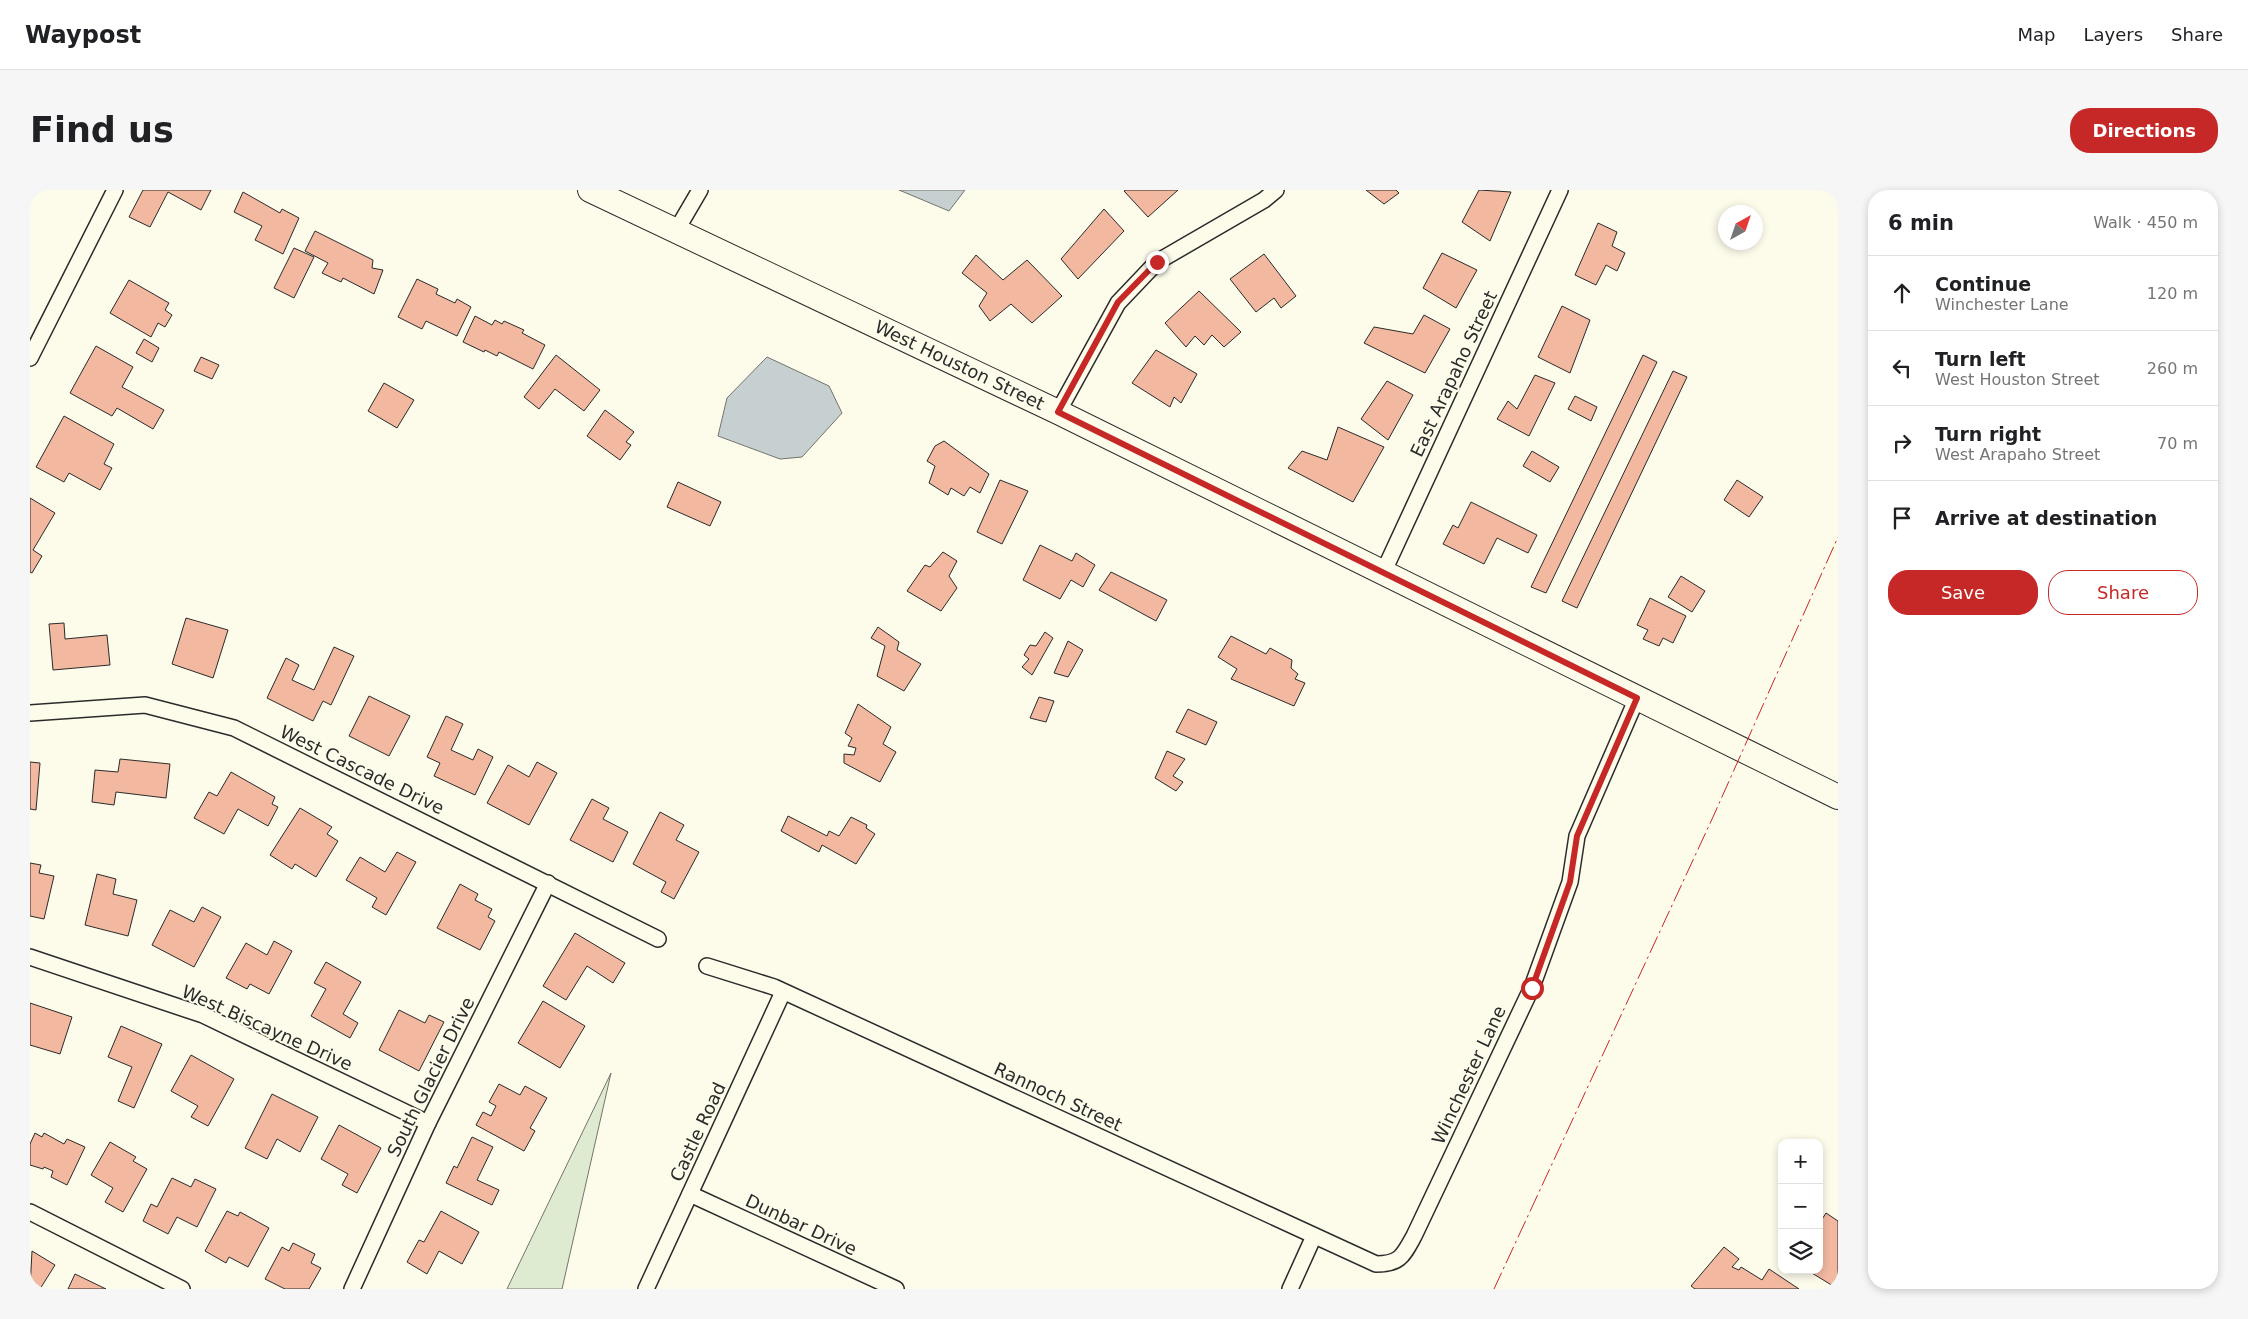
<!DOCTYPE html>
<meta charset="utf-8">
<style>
:root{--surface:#fff;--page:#f6f6f6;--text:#202124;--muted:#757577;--line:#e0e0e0;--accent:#c62828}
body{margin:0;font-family:"DejaVu Sans",sans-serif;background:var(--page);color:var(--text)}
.controls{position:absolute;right:15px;bottom:15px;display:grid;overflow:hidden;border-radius:10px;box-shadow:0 2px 8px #0003}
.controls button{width:45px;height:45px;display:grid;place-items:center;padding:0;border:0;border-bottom:1px solid var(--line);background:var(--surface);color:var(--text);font:25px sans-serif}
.compass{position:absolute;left:1688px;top:15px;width:45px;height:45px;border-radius:50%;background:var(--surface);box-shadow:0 2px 8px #0003;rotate:40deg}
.stop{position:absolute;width:15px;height:15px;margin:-11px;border:4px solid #c62828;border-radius:50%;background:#fff}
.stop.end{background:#c62828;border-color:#fff;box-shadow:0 1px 5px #0008}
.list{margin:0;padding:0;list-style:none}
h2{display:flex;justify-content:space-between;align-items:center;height:65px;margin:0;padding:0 20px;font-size:21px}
h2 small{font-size:16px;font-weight:400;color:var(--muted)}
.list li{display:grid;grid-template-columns:32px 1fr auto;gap:15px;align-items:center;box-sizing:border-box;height:75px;padding:0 20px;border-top:1px solid var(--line)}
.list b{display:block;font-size:19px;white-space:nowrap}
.list p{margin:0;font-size:16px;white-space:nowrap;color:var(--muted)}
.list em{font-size:16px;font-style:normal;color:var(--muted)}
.actions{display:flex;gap:10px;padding:15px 20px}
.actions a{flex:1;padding:11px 0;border:1px solid var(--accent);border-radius:20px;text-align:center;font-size:18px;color:var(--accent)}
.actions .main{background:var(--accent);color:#fff}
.icon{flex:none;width:28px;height:28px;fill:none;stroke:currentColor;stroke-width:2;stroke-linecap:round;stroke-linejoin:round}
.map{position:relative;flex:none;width:1808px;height:1099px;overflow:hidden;border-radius:20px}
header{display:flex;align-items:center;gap:30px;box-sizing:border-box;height:70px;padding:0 25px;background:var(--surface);border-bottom:1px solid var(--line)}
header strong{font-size:24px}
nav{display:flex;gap:28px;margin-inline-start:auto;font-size:18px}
.intro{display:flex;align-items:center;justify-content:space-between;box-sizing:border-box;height:120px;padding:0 30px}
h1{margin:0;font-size:35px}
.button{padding:12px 22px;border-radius:20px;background:var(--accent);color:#fff;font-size:18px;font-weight:700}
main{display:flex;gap:30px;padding:0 30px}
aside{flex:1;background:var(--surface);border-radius:20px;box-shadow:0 2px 8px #0003}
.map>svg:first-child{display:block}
.green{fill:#deebd1;stroke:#74746e}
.water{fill:#c7d0d0;stroke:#74746e}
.building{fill:#f2b8a0;stroke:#2b2b2b}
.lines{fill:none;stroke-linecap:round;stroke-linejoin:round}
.street-casing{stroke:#2b2b2b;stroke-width:18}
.primary-casing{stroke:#2b2b2b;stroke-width:26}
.street{stroke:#fdfbea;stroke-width:15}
.primary{stroke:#fdfbea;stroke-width:24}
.power{stroke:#c62828;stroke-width:1;stroke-dasharray:18 4 2.5 4;stroke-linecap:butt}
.route{stroke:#c62828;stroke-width:6}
.labels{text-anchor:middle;stroke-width:4;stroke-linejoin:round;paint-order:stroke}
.street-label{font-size:18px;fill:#2b2b2b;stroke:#fdfbea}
</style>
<header>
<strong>Waypost</strong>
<nav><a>Map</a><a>Layers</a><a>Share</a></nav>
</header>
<div class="intro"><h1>Find us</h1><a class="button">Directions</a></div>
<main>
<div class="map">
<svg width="1808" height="1099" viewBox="0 0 1808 1099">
<rect width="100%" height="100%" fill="#fdfbea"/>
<path class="green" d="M581 883 532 1099H477Z"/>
<g class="water">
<path d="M869 0H935L919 21Z"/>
<path d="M737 167 799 196 812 223 772 267 750 269 688 246 697 208Z"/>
</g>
<g class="building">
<path d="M113 0H181L171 20 138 2 120 37 99 27Z"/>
<path d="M1096 0H1148L1118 27 1094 1Z"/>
<path d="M1336 0H1366L1369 3 1354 14Z"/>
<path d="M1449 0 1481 2 1460 51 1432 32Z"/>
<path d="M213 2 250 23 252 19 269 28 253 64 225 50 232 36 204 22Z"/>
<path d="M1074 19 1094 41 1048 89 1031 69Z"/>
<path d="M1568 33 1587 42 1582 56 1595 63 1587 81 1576 75 1566 95 1545 85Z"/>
<path d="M285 41 343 70 342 78 353 80 344 104 313 88 311 92 292 83 298 73 275 61Z"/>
<path d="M264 58 284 67 264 108 244 98Z"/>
<path d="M1412 63 1447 80 1426 118 1393 98Z"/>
<path d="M1234 64 1266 106 1251 118 1244 108 1226 122 1200 89Z"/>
<path d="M946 65 973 90 997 70 1032 106 1002 133 981 114 960 131 949 116 957 103 932 83Z"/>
<path d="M387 89 408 99 406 104 425 113 427 109 441 117 427 146 396 131 392 139 368 127Z"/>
<path d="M99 90 139 113 135 120 142 125 135 137 128 133 121 147 80 123Z"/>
<path d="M1169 101 1211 142 1194 157 1182 145 1174 155 1165 146 1156 157 1135 133Z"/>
<path d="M1532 116 1560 130 1540 183 1508 167Z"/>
<path d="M1394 125 1420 139 1395 183 1334 153 1344 137 1383 144Z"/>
<path d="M445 126 462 135 465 130 472 134 474 131 494 140 492 143 515 155 503 179 469 162 467 166 455 160 454 162 433 152Z"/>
<path d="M114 149 129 158 122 172 106 163Z"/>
<path d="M66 156 103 177 92 197 134 220 123 239 87 218 82 226 40 203Z"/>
<path d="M1126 160 1167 184 1151 213 1144 207 1140 217 1102 193Z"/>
<path d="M526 165 570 200 554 221 525 199 509 219 494 207Z"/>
<path d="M1613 165 1627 172 1516 403 1501 397Z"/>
<path d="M171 167 189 175 182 189 164 181Z"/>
<path d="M1643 181 1657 187 1547 418 1532 411Z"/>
<path d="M1505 185 1525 193 1499 246 1467 229 1478 211 1487 219Z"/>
<path d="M1357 191 1383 205 1358 250 1331 229Z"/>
<path d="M354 193 384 210 367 238 338 221Z"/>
<path d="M1545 206 1567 217 1561 231 1538 219Z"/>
<path d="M575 220 604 242 596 252 601 255 590 270 557 246Z"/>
<path d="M34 226 84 254 74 274 82 278 70 300 39 283 34 292 6 277Z"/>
<path d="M1308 237 1354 257 1323 312 1258 278 1272 261 1297 270Z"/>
<path d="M914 251 959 284 950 303 940 297 934 306 921 298 918 305 899 293 905 276 897 271 905 256Z"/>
<path d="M1502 261 1529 277 1520 292 1493 276Z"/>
<path d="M970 290 998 301 972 354 947 342Z"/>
<path d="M1707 290 1733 307 1719 327 1694 310Z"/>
<path d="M648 292 691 312 680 336 637 317Z"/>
<path d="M0 308 25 323 3 360 12 366 2 383 0 382Z"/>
<path d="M1441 312 1507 345 1498 363 1467 348 1454 374 1413 354 1423 335 1428 338Z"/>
<path d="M1010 355 1042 371 1046 363 1065 375 1053 397 1041 390 1030 409 993 390Z"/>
<path d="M913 362 927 371 919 386 927 398 911 421 877 401 895 375 900 377Z"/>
<path d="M1081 382 1137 410 1126 431 1069 400Z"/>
<path d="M1651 386 1675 401 1662 422 1638 407Z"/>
<path d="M1620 408 1656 426 1643 453 1633 448 1629 456 1613 449 1618 440 1607 435Z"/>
<path d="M156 428 198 440 183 488 142 474Z"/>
<path d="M34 433 35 449 77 445 80 475 23 480 19 434Z"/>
<path d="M848 437 869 452 867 460 891 474 874 501 847 486 855 456 841 448Z"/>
<path d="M1015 442 1023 448 1002 485 992 477 999 469 994 465 1000 455 1006 456Z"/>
<path d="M1201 446 1236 464 1240 458 1262 470 1261 478 1268 484 1265 489 1275 493 1264 516 1201 489 1207 479 1188 467Z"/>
<path d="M1038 451 1053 460 1038 487 1024 483Z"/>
<path d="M304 457 324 466 301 515 293 511 283 531 237 508 256 468 269 475 262 490 284 500Z"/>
<path d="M339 506 380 526 359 566 319 546Z"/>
<path d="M1009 507 1024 511 1016 532 1000 528Z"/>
<path d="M828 514 861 537 853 554 866 562 850 592 814 573V564L824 565 826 558 818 556 822 548 815 543Z"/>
<path d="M1158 519 1187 532 1176 555 1146 542Z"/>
<path d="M416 526 433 534 421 560 443 570 448 559 463 567 445 605 404 586 410 573 397 567Z"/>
<path d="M1137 561 1155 569 1143 586 1153 592 1146 601 1125 588Z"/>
<path d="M90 569 140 574 136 608 86 602 84 615 62 612 65 580 88 582Z"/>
<path d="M0 572 10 573 6 620 0 619Z"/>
<path d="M507 572 527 583 499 635 457 613 478 575 499 587Z"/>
<path d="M201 582 245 607 242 614 248 617 238 636 208 619 194 644 164 628 179 602 187 606Z"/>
<path d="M562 609 579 618 573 629 598 642 583 672 540 650Z"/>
<path d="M270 618 302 637 297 644 308 651 286 687 265 674 262 679 240 665Z"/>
<path d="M630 622 654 635 646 650 669 662 644 709 631 702 636 692 603 674Z"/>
<path d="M758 626 797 646 799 641 809 646 821 627 837 635 836 638 845 644 826 674 792 655 789 662 751 641Z"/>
<path d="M367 662 386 672 356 725 342 717 347 708 316 690 330 667 355 682Z"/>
<path d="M0 673 11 675 9 683 24 686 14 729 0 726Z"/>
<path d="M67 684 86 689 83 704 107 710 98 746 55 735Z"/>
<path d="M430 694 448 704 445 710 462 719 458 727 465 731 450 760 407 738Z"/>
<path d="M172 717 191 727 164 777 122 755 140 720 164 732Z"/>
<path d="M545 743 595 773 583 793 557 776 536 810 513 796Z"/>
<path d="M244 751 262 761 239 804 220 794 217 799 196 788 216 753 237 765Z"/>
<path d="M296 772 331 792 313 824 328 833 320 848 281 826 296 799 284 793Z"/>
<path d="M513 811 555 836 530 878 488 853Z"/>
<path d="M0 813 42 827 30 864 0 855Z"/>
<path d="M369 820 395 833 399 825 414 832 389 881 349 860Z"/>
<path d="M91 836 132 854 104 918 88 911 102 877 78 867Z"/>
<path d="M161 865 204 889 178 936 161 927 168 916 141 901Z"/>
<path d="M469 894 490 905 495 896 517 908 500 938 505 941 494 961 446 935 453 922 461 926 466 916 459 912Z"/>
<path d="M242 904 288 927 270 962 247 949 237 969 215 958Z"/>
<path d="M309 935 351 958 327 1003 312 995 318 984 291 969Z"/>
<path d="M5 943 12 947 14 943 34 954 37 949 55 957 37 995 21 987 23 981 14 977 13 979 0 975V954Z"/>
<path d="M442 947 463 957 447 990 469 1000 462 1015 416 993 424 976 427 978Z"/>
<path d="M80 952 106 967 103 971 117 979 93 1022 75 1012 83 998 61 985Z"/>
<path d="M142 988 161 997 165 989 186 999 167 1037 147 1027 138 1044 113 1031 121 1014 127 1017Z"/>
<path d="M197 1021 208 1026 210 1022 239 1038 218 1077 199 1067 196 1073 175 1061Z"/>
<path d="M411 1021 449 1042 432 1074 409 1061 397 1084 377 1072 389 1050 394 1052Z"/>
<path d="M1796 1023 1808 1031V1099L1777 1080H1789V1034Z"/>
<path d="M263 1053 285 1064 281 1073 291 1078 279 1099H255L235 1089 252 1057 259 1061Z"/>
<path d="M1694 1057 1709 1069 1702 1077 1709 1080 1711 1077 1732 1090 1739 1079 1769 1099H1665L1661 1096Z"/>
<path d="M2 1061 25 1075 10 1099H0Z"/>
<path d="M45 1084 76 1099H38Z"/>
</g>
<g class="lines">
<defs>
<g id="street">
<path d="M646 41 670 0"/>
<path d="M0 168 85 0"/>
<path d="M1028 222 1088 113 1127 72 1234 10 1246 0"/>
<path d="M1353 383 1530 0"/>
<path d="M0 523 115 515 204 538 628 749"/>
<path d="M0 767 173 825 398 933"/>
<path d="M677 776 744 797 1346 1074C1370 1074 1373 1066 1384 1046L1502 797 1540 692 1547 646 1607 508"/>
<path d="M660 1004 866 1099"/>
<path d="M0 1022 152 1099"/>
<path d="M322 1099 398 933 518 693"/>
<path d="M616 1099 753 802"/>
<path d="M1260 1099 1284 1046"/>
</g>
<g id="primary">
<path id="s1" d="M560 0 1028 222 1808 607"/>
</g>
</defs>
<use href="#street" class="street-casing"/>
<use href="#primary" class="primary-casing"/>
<use href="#street" class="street"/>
<use href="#primary" class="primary"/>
<path class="power" d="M1464 1099 1683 627 1808 347"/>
</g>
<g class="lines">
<path class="route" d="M1127 72 1088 112 1028 222 1607 508 1547 646 1540 692 1502 798"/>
</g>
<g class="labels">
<g class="street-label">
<text dy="6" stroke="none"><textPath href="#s1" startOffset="409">West Houston Street</textPath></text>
<text transform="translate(1424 184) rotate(-65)" y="6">East Arapaho Street</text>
<text transform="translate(332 580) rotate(26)" y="6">West Cascade Drive</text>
<text transform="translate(237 838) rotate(24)" y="6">West Biscayne Drive</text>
<text transform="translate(1439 885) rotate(-65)" y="6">Winchester Lane</text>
<text transform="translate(401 887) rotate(-64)" y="6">South Glacier Drive</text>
<text transform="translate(1028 907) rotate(25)" y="6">Rannoch Street</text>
<text transform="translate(668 942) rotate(-65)" y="6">Castle Road</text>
<text transform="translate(771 1035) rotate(25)" y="6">Dunbar Drive</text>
</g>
</g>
</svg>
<div class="controls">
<button>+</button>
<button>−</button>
<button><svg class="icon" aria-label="layers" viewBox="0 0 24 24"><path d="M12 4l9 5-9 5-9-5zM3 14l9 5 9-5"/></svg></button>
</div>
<svg class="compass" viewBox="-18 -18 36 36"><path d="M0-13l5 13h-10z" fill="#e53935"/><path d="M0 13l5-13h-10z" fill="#757577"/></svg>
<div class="stop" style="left:1502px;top:798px"></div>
<div class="stop end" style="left:1127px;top:72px"></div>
</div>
<aside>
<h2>6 min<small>Walk · 450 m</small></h2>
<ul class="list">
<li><svg class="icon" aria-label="ahead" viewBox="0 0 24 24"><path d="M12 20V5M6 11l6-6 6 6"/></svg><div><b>Continue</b><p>Winchester Lane</p></div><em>120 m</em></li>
<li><svg class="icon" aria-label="left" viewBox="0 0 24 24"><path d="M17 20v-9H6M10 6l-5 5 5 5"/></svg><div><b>Turn left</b><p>West Houston Street</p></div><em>260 m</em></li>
<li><svg class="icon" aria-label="right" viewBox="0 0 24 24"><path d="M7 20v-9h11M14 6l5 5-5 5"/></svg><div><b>Turn right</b><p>West Arapaho Street</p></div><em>70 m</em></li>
<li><svg class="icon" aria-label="arrive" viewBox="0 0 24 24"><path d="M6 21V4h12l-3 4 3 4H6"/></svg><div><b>Arrive at destination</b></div></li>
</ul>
<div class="actions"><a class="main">Save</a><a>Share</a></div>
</aside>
</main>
